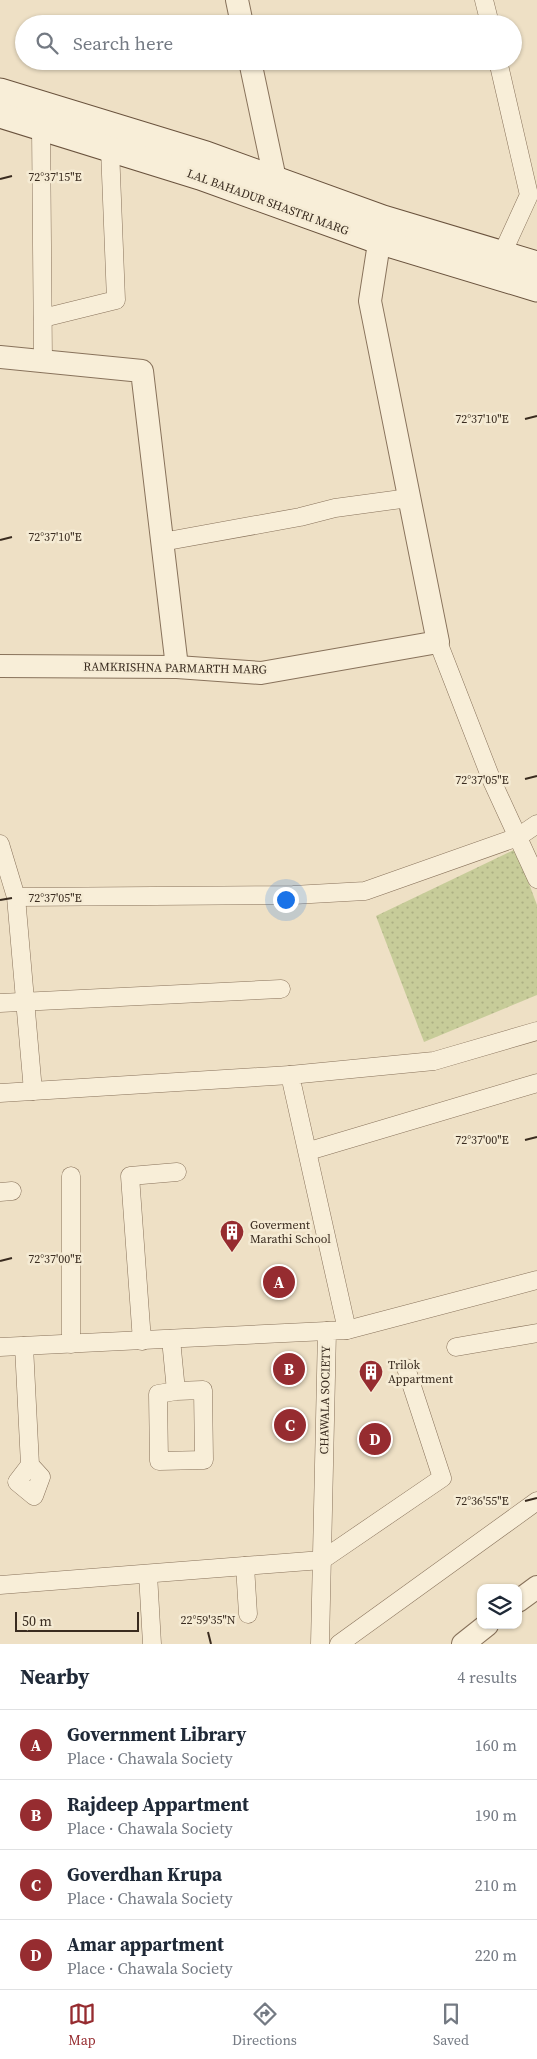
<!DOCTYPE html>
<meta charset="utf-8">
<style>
:root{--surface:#fff;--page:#f2f2f3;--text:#1f2937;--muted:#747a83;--line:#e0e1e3;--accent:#962c30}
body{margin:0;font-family:"Source Serif 4",serif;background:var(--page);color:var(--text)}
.controls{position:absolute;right:15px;bottom:15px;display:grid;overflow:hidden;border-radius:10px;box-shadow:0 1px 4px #0004}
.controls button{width:45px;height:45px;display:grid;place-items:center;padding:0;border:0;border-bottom:1px solid var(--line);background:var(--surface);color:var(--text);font:25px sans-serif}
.scale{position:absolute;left:15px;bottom:12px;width:124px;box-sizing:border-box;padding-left:5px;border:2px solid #392b1f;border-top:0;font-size:14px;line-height:18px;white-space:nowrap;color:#392b1f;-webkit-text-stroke:4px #f5ebd4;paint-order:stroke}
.you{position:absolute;left:285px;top:899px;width:18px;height:18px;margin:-12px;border:4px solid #fff;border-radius:50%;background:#1a73e8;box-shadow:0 0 0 8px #1a73e833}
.badge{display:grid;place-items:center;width:32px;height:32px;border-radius:50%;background:var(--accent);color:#fff;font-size:16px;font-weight:700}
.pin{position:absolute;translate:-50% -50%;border:2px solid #fff;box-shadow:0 1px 5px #0006}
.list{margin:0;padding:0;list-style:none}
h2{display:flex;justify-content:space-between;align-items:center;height:65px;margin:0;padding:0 20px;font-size:21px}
h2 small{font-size:16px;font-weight:400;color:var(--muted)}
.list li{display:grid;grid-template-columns:32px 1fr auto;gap:15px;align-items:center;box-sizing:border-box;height:70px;padding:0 20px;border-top:1px solid var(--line)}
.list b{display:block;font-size:19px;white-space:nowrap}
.list p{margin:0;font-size:16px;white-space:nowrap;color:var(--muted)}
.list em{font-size:16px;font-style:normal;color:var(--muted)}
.icon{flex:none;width:28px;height:28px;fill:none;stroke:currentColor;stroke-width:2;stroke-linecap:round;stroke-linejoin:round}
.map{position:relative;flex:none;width:537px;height:1644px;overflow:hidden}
.search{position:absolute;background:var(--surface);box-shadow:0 1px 4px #0004;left:15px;right:15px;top:15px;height:55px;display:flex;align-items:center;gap:12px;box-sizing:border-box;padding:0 18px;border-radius:28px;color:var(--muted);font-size:19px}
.sheet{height:345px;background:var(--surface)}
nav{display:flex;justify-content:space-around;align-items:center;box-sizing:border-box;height:70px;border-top:1px solid var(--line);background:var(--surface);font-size:14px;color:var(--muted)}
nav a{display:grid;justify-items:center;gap:2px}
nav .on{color:var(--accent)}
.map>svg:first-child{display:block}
.park{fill:url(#park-dots)}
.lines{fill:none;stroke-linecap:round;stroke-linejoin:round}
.minor-casing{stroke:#88725b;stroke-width:19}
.tertiary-casing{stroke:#88725b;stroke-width:24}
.secondary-casing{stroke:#6a533e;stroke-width:27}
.minor{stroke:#f8eed8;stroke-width:18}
.tertiary{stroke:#f8eed8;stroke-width:22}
.secondary{stroke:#f8eed8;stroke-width:25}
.ticks{fill:none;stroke:#392b1f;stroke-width:2}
.labels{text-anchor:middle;stroke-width:5;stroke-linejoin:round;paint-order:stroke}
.street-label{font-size:12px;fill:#392b1f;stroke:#f5ebd4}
.poi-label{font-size:12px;fill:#392b1f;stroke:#f5ebd4;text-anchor:start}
.ticks-label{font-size:12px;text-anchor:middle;fill:#392b1f;stroke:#f5ebd4;stroke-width:5;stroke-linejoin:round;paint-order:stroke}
</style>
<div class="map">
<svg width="537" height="1644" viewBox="0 0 537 1644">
<defs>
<pattern id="park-dots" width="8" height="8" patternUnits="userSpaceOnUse" patternTransform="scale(1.25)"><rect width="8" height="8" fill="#c7cc99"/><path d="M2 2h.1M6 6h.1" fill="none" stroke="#acaf83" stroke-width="1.8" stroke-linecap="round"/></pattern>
</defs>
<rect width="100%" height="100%" fill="#eee0c5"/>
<path class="park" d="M516 849 537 905V995L424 1042 376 916Z"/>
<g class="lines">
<defs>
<g id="minor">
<path d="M484 0 490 24"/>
<path d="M498 61 529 195 502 254"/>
<path d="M41 127 43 361"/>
<path d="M43 318 116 300 110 149"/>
<path d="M162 542 300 517 335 508 409 498"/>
<path d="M438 642 492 781 537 879"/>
<path d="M0 844 16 897 33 1091"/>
<path d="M16 897 293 895 365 891 518 837 537 824"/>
<path d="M0 1003 281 989"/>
<path d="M0 1093 290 1075"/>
<path d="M309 1151 537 1083"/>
<path d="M71 1176V1344"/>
<path d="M0 1192 12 1191"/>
<path d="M347 1330 537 1280"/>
<path d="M171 1339 176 1391 203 1390 204 1460 159 1461 158 1394 176 1391"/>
<path d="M142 1341 130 1176 177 1172"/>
<path d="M24 1346 30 1465 41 1477 34 1496 17 1482 30 1465"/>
<path d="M0 1347 327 1331"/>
<path d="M456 1347 537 1333"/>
<path d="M245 1566 248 1614"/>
<path d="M148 1574 152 1644"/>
<path d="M0 1585 322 1560 442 1478 406 1368"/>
<path d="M320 1644 327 1331 347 1330 290 1075 434 1061 537 1031"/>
<path d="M339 1644 537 1501"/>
</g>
<g id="tertiary">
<path d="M237 0 242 24"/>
<path d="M250 61 275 179"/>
<path d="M0 357 142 371 177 667"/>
<path d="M0 666 177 667 261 673 438 642 370 301 382 224"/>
<path d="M518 1601 537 1587"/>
<path d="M463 1644 487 1625"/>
</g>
<g id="secondary">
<path d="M0 91 206 154 383 218 537 264"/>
<path d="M0 115 200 177 378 241 537 289"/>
</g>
</defs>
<use href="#minor" class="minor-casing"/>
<use href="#tertiary" class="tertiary-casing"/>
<use href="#secondary" class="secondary-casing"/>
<use href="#minor" class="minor"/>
<use href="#tertiary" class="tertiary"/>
<use href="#secondary" class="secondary"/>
</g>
<path class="ticks" d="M0 179 12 176M525 419 537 416M0 540 12 537M525 779 537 776M0 900 12 898M525 1140 537 1137M0 1261 12 1258M525 1501 537 1498M208 1632 211 1644"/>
<defs>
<symbol id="building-pin" viewBox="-11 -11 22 30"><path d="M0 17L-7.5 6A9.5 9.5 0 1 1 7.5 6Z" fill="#962c30" stroke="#f5ebd4"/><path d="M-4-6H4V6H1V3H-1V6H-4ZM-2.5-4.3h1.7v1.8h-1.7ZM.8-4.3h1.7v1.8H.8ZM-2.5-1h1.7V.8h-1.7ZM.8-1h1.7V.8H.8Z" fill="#fff"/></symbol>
</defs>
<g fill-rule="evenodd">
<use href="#building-pin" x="218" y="1218" width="28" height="38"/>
<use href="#building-pin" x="357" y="1358" width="28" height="38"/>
</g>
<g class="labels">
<g class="street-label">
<text transform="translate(268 202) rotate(20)" y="4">LAL BAHADUR SHASTRI MARG</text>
<text transform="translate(175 668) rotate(1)" y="4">RAMKRISHNA PARMARTH MARG</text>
<text transform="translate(325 1400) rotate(-89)" y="4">CHAWALA SOCIETY</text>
</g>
<g class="poi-label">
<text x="250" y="1229">Goverment<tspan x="250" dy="14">Marathi School</tspan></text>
<text x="388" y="1369">Trilok<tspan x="388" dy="14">Appartment</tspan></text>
</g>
</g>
<g class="ticks-label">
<text x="55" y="181">72°37'15"E</text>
<text x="482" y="423">72°37'10"E</text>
<text x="55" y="541">72°37'10"E</text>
<text x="482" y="784">72°37'05"E</text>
<text x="55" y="902">72°37'05"E</text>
<text x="482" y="1144">72°37'00"E</text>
<text x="55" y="1263">72°37'00"E</text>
<text x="482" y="1505">72°36'55"E</text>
<text x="208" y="1624">22°59'35"N</text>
</g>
</svg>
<div class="controls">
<button><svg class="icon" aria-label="layers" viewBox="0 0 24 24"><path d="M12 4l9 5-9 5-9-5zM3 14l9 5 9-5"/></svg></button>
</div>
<div class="scale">50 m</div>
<div class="you"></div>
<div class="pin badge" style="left:279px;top:1282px">A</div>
<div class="pin badge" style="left:289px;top:1369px">B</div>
<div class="pin badge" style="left:290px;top:1425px">C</div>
<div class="pin badge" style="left:375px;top:1439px">D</div>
<div class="search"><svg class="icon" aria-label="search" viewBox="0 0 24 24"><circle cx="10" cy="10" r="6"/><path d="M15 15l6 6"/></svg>Search here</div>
</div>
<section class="sheet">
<h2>Nearby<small>4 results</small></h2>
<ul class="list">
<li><span class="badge">A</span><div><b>Government Library</b><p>Place · Chawala Society</p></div><em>160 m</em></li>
<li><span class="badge">B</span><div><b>Rajdeep Appartment</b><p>Place · Chawala Society</p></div><em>190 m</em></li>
<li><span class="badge">C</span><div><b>Goverdhan Krupa</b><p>Place · Chawala Society</p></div><em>210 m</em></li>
<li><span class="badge">D</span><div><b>Amar appartment</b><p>Place · Chawala Society</p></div><em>220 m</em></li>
</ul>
</section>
<nav>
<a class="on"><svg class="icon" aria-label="map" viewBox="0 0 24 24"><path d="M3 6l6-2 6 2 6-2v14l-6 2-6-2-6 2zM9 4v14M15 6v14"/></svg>Map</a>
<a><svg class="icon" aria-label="directions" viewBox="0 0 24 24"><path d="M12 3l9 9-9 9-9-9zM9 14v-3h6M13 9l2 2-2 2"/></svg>Directions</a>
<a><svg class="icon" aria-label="saved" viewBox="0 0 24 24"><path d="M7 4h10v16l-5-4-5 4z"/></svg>Saved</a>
</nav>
